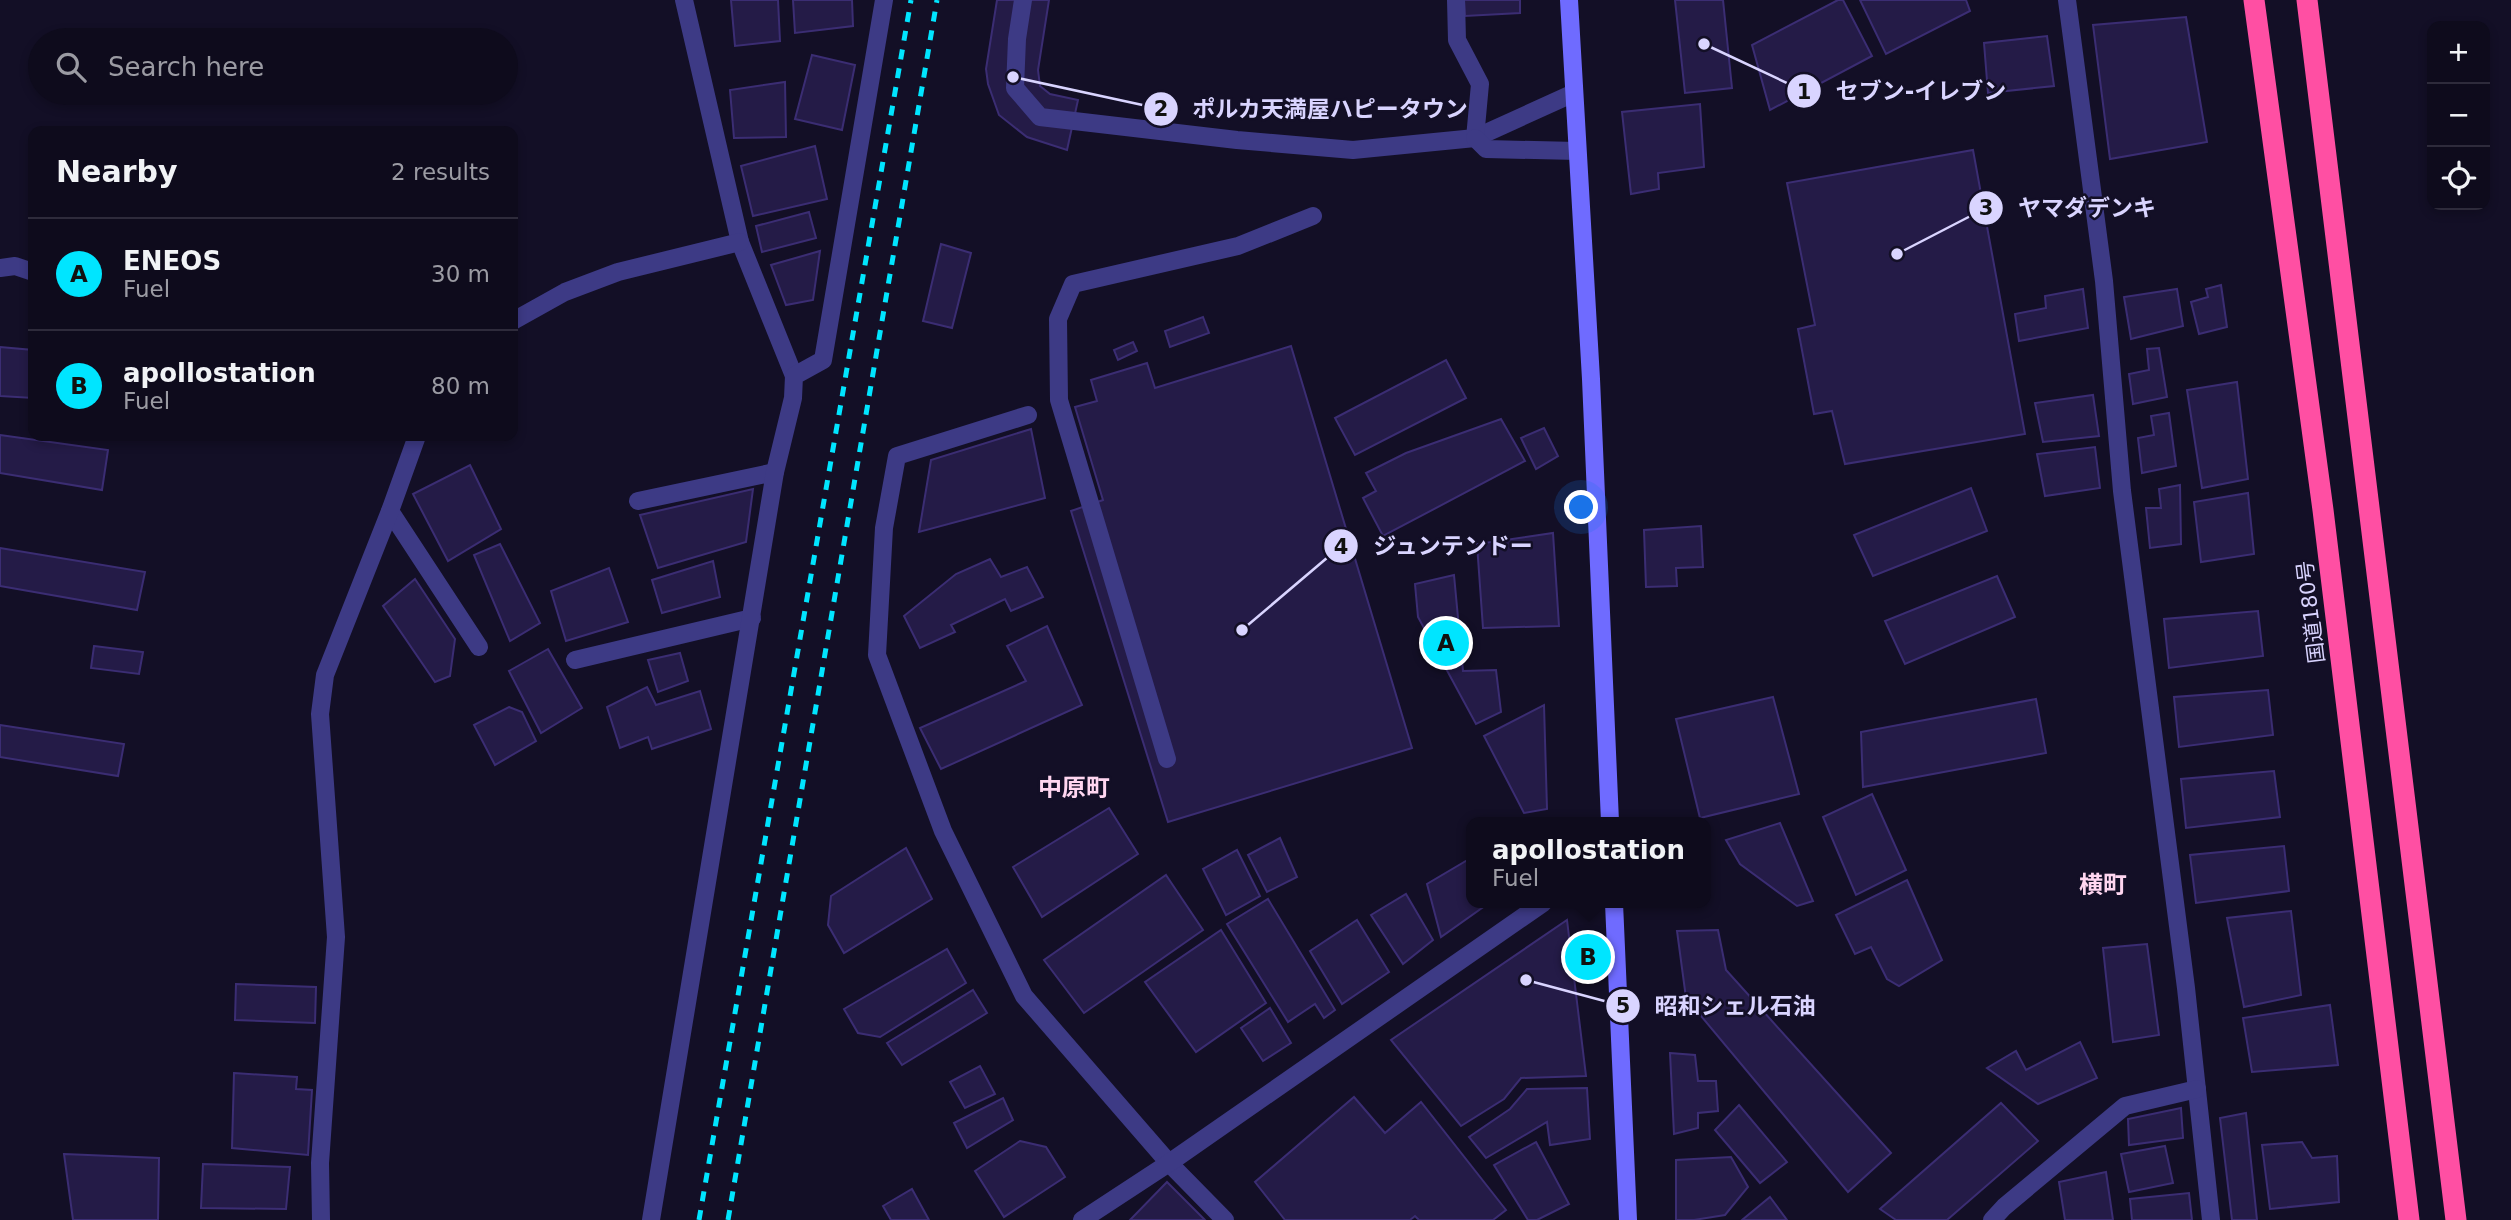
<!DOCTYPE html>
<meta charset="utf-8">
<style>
:root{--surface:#0e0b1c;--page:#1c1929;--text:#f1f3f6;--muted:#9b9ba3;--line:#2e2b3b;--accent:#00e5ff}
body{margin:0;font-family:"DejaVu Sans","Noto Sans JP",sans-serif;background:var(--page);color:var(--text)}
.controls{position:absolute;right:21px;top:21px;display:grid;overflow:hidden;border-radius:14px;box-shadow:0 4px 10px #0003}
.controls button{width:63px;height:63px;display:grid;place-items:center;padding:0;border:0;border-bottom:2px solid var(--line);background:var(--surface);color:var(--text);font:35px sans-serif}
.you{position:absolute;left:1582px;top:508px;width:24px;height:24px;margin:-18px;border:5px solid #fff;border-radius:50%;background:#1a73e8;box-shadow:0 0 0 10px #1a73e833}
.badge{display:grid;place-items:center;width:46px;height:46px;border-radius:50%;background:var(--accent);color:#111;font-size:23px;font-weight:700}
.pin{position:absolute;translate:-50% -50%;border:4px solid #fff;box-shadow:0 2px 7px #0006}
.popup{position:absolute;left:1466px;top:817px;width:245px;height:91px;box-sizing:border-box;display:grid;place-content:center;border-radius:14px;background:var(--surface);filter:drop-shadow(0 2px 5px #0005);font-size:23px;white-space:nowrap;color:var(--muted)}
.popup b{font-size:26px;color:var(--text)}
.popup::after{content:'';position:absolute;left:50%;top:100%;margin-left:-14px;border:14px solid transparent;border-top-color:var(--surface)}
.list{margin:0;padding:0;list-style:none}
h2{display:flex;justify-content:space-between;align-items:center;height:91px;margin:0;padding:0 28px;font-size:30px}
h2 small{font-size:23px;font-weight:400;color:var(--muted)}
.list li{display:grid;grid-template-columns:46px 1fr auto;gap:21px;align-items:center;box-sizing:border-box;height:112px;padding:0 28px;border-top:2px solid var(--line)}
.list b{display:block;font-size:26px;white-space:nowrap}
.list p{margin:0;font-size:23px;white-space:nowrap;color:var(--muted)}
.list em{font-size:23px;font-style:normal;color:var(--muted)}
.icon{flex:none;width:38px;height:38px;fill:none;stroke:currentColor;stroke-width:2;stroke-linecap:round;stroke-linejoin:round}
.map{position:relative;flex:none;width:2511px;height:1220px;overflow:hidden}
.search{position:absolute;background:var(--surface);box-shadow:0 4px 10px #0003;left:28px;top:28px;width:490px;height:77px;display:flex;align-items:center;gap:18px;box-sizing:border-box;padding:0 24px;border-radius:38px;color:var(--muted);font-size:26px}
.panel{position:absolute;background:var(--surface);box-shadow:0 4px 10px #0003;left:28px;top:126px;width:490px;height:315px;border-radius:14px}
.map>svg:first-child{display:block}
.building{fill:#241b47;stroke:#3b2d73;stroke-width:2}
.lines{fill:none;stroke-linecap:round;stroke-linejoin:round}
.lane{stroke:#3d3a85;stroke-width:18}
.street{stroke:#3d3a85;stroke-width:18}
.secondary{stroke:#6f6bff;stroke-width:18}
.highway{stroke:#ff4fa3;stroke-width:21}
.rail{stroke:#00e5ff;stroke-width:5;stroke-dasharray:10 9;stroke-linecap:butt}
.labels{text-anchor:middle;stroke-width:5;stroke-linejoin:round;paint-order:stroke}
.street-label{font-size:21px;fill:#d9d4ff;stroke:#130f26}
.quarter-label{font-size:24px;font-weight:bold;fill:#ffd6f0;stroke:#130f26}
.leader{fill:none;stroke:#d9d4ff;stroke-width:2.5}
.callout-dot{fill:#d9d4ff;stroke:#130f26;stroke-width:2.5}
.mark-label{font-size:21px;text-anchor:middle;font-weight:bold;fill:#111}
.callout-label{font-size:23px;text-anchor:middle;font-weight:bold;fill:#d9d4ff;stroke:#130f26;stroke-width:5;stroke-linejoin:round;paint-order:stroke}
</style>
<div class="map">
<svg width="2511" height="1220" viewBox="0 0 2511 1220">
<rect width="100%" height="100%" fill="#130f26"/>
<g class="building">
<path d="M731 0H778L780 41 735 46Z"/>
<path d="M793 0H852L853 26 795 33Z"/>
<path d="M997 0H1049L1038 70 1040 86 1050 94 1078 100 1067 150 1027 137 999 115 988 84 986 69Z"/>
<path d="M1464 0H1520V13L1465 16Z"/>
<path d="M1675 0H1723L1732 88 1685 93Z"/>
<path d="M1838 0H1843L1872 56 1770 110 1752 45Z"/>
<path d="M1860 0H1966L1970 11 1886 54Z"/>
<path d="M2186 17 2207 142 2110 159 2093 25Z"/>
<path d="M2047 36 2054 86 1988 93 1984 43Z"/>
<path d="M812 55 855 65 842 130 795 119Z"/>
<path d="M785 82 786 137 734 138 730 90Z"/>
<path d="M1700 104 1704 167 1658 173 1659 189 1631 194 1622 112Z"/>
<path d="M815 146 827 199 753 216 741 166Z"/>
<path d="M1973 150 2025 434 1845 464 1832 411 1814 414 1798 329 1815 325 1787 183Z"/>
<path d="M809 212 816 238 762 252 756 226Z"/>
<path d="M941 244 971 253 952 328 923 321Z"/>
<path d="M820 251 813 300 786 305 771 265Z"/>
<path d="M2221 285 2227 327 2199 334 2191 302 2208 297 2206 289Z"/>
<path d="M2083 289 2088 328 2019 341 2015 314 2046 308 2045 296Z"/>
<path d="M2177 289 2183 326 2131 339 2124 297Z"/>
<path d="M1203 317 1209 333 1170 347 1165 331Z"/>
<path d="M1133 342 1137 351 1118 360 1114 350Z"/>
<path d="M1291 346 1412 748 1168 822 1071 511 1103 500 1075 407 1097 401 1091 380 1147 363 1155 388Z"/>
<path d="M0 347 33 350V398L0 396Z"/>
<path d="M2159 348 2167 397 2133 404 2129 374 2149 370 2147 349Z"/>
<path d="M1446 360 1466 398 1355 455 1335 418Z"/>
<path d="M2237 382 2248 479 2202 488 2187 390Z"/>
<path d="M2093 395 2099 436 2043 442 2035 403Z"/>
<path d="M2169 413 2176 466 2142 473 2138 438 2154 435 2151 416Z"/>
<path d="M1501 419 1525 461 1383 536 1363 498 1376 491 1366 473 1406 453Z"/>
<path d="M1544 428 1558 456 1536 469 1521 438Z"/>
<path d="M1031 429 1045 498 919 532 931 460Z"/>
<path d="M0 435 108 450 102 490 0 473Z"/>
<path d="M2095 447 2100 488 2045 496 2037 454Z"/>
<path d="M470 465 501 529 448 561 413 494Z"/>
<path d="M2180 485 2181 544 2150 548 2146 508H2161L2159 489Z"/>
<path d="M1971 488 1987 531 1873 576 1854 535Z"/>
<path d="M753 489 746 542 658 568 640 515Z"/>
<path d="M2248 493 2254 554 2201 562 2194 502Z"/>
<path d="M1701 526 1703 567 1676 568 1677 586 1646 587 1644 530Z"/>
<path d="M1553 533 1559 626 1483 628 1477 544Z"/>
<path d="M500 544 540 623 510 641 474 555Z"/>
<path d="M0 548 145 572 137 610 0 586Z"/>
<path d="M990 559 1001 577 1027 567 1043 597 1011 611 1005 599 951 625 955 632 920 648 904 616 956 574Z"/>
<path d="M713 561 720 597 662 613 652 580Z"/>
<path d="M609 568 628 622 566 641 551 591Z"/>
<path d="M1454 575 1463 671 1496 670 1501 712 1476 724 1418 617 1415 584Z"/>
<path d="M1997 576 2015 617 1905 664 1885 621Z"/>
<path d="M415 579 455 639 450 676 435 682 383 606Z"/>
<path d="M2258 611 2263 656 2169 668 2164 619Z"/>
<path d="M1047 626 1082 705 941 769 920 728 1026 681 1007 646Z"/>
<path d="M94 646 143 652 139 674 91 668Z"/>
<path d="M548 649 582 708 541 733 509 671Z"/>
<path d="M680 653 688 681 658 692 648 660Z"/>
<path d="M647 687 656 705 700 691 711 729 652 749 648 737 620 748 607 707Z"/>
<path d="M2268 690 2273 735 2179 747 2174 697Z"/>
<path d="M1773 697 1799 794 1700 818 1676 719Z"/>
<path d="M2036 699 2046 753 1863 787 1861 732Z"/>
<path d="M1544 705 1547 809 1524 813 1484 736Z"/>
<path d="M509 707 522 712 536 741 495 765 474 725Z"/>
<path d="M0 725 124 744 118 776 0 757Z"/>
<path d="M2274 771 2280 817 2186 828 2181 779Z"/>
<path d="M1872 794 1906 870 1856 895 1823 817Z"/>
<path d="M1109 808 1138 854 1042 917 1013 867Z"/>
<path d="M1780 823 1813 901 1797 906 1740 864 1726 840Z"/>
<path d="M1280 838 1297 877 1267 892 1248 855Z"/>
<path d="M2284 846 2289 891 2196 903 2190 855Z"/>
<path d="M906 848 932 899 844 953 828 925 831 896Z"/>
<path d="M1237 850 1260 896 1226 915 1203 869Z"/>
<path d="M1471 858V903H1489L1441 937 1427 884Z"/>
<path d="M1166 875 1203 930 1084 1013 1044 960Z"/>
<path d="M1907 880 1942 960 1899 986 1887 979 1871 947 1855 954 1836 915Z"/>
<path d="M1406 894 1433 940 1403 964 1371 915Z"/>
<path d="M1268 899 1335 1010 1324 1018 1315 1004 1288 1022 1227 924Z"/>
<path d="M2291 911 2301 995 2244 1007 2227 918Z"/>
<path d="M1357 920 1389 972 1342 1004 1310 951Z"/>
<path d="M1567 920 1586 1076 1521 1078 1504 1099 1461 1126 1391 1040Z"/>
<path d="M1221 930 1266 1003 1196 1052 1145 982Z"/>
<path d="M1718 930 1726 970 1891 1153 1848 1192 1686 998 1677 931Z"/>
<path d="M2147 944 2159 1035 2113 1042 2103 948Z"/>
<path d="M947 949 966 983 880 1037 858 1033 844 1009Z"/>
<path d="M236 984 316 987 315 1023 235 1020Z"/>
<path d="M973 990 987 1013 902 1065 887 1043Z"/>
<path d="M2330 1005 2338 1065 2252 1072 2243 1018Z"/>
<path d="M1270 1008 1291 1043 1263 1061 1241 1028Z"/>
<path d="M2080 1042 2097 1078 2038 1104 1987 1068 2016 1051 2026 1070Z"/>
<path d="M1670 1053 1695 1055 1698 1081H1716L1718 1111 1698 1113V1128L1674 1134Z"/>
<path d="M980 1066 995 1094 965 1108 950 1082Z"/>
<path d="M234 1073 297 1077 296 1089 312 1090 308 1155 232 1148Z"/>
<path d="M1587 1088 1590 1139 1550 1145 1547 1122 1486 1158 1469 1137 1510 1109 1527 1089Z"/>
<path d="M1354 1097 1385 1133 1421 1102 1506 1210 1493 1220H1419L1415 1216 1410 1220H1285L1255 1182Z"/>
<path d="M1003 1098 1013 1120 967 1148 954 1123Z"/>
<path d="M2001 1103 2038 1141 1947 1220H1896L1880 1209Z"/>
<path d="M1739 1105 1787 1162 1760 1183 1715 1130Z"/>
<path d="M2181 1108 2183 1138 2129 1145 2128 1119Z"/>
<path d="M2246 1113 2257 1220H2232L2220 1118Z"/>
<path d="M1020 1141 1046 1147 1065 1177 1004 1217 975 1171Z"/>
<path d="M1536 1142 1569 1204 1537 1220H1528L1494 1165Z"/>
<path d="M2302 1142 2312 1158 2337 1156 2339 1202 2270 1209 2262 1145Z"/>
<path d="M2165 1146 2173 1183 2129 1192 2121 1154Z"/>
<path d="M64 1154 159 1158 158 1220H73Z"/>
<path d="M1731 1157 1748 1187 1725 1215 1694 1220H1676V1160Z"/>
<path d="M203 1164 290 1167 286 1209 201 1208Z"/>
<path d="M2106 1172 2113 1220H2065L2059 1182Z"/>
<path d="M1167 1182 1205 1220H1130Z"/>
<path d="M912 1189 929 1220H891L883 1206Z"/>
<path d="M2189 1193 2192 1220H2132L2130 1199Z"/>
<path d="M1770 1197 1787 1220H1742Z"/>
</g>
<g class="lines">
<g class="lane">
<path d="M1023 0 1017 39 1015 88 1040 117 1237 140 1353 150 1475 138 1574 93"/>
<path d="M1456 0 1457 40 1480 84 1475 138"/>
<path d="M1475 138 1486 149 1577 151"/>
<path d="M1167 759 1059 400 1058 319 1073 284 1238 246 1313 216"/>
</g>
<g class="street">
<path d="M684 0 740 242 794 376"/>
<path d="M2067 0 2104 281 2122 491 2186 988 2211 1220"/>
<path d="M0 268 15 266 33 272"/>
<path d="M513 321 565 292 618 272 740 242"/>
<path d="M1028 415 897 456 884 528 877 655 943 831 1024 996 1169 1163 1225 1220"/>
<path d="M638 501 775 472"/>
<path d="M390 511 479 647"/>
<path d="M575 660 752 618"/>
<path d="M321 1220 320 1163 336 937 320 714 325 675 390 511 417 436"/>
<path d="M651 1220 775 472 793 398 794 376 823 360 884 0"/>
<path d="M1082 1220 1169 1163 1543 903"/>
<path d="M1992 1220 2004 1207 2125 1106 2197 1089"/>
</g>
<g class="secondary">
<path d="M1569 0 1591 379 1610 822"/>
<path d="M1614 903 1628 1220"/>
</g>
<g class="highway">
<path d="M2254 0 2323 510 2409 1220"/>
<path d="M2307 0 2456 1220"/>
</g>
<g class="rail">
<path d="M699 1220 911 0"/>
<path d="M728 1220 937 0"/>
</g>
</g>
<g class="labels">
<g class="street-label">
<text transform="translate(2311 612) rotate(-97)" y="7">国道180号</text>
</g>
<g class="quarter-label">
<text x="1074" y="796">中原町</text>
<text x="2103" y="893">横町</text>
</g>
</g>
<path class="leader" d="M1704 44L1804 91M1013 77L1161 109M1897 254L1986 208M1242 630L1341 546M1526 980L1623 1006"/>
<g class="callout-dot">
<circle cx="1704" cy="44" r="7"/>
<circle cx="1013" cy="77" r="7"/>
<circle cx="1897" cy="254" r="7"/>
<circle cx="1242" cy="630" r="7"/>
<circle cx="1526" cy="980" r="7"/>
<circle cx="1804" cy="91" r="18"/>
<circle cx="1161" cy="109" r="18"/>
<circle cx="1986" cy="208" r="18"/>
<circle cx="1341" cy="546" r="18"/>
<circle cx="1623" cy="1006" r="18"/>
</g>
<g class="mark-label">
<text x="1804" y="99">1</text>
<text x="1161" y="116">2</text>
<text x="1986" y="215">3</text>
<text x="1341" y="554">4</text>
<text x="1623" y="1013">5</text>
</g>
<g class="callout-label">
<text x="1921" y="99">セブン-イレブン</text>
<text x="1330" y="117">ポルカ天満屋ハピータウン</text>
<text x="2087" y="216">ヤマダデンキ</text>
<text x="1453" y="554">ジュンテンドー</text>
<text x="1735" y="1014">昭和シェル石油</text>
</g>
</svg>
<div class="controls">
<button>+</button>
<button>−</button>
<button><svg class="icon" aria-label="locate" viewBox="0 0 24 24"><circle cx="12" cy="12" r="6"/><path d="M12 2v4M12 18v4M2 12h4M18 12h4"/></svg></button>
</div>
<div class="you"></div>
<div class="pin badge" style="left:1446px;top:643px">A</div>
<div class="pin badge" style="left:1588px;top:957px">B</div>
<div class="popup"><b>apollostation</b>Fuel</div>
<div class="search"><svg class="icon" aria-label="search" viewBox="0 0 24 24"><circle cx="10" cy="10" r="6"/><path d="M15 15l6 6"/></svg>Search here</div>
<section class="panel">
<h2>Nearby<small>2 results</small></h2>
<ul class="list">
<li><span class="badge">A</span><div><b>ENEOS</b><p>Fuel</p></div><em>30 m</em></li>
<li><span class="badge">B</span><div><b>apollostation</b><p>Fuel</p></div><em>80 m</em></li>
</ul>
</section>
</div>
